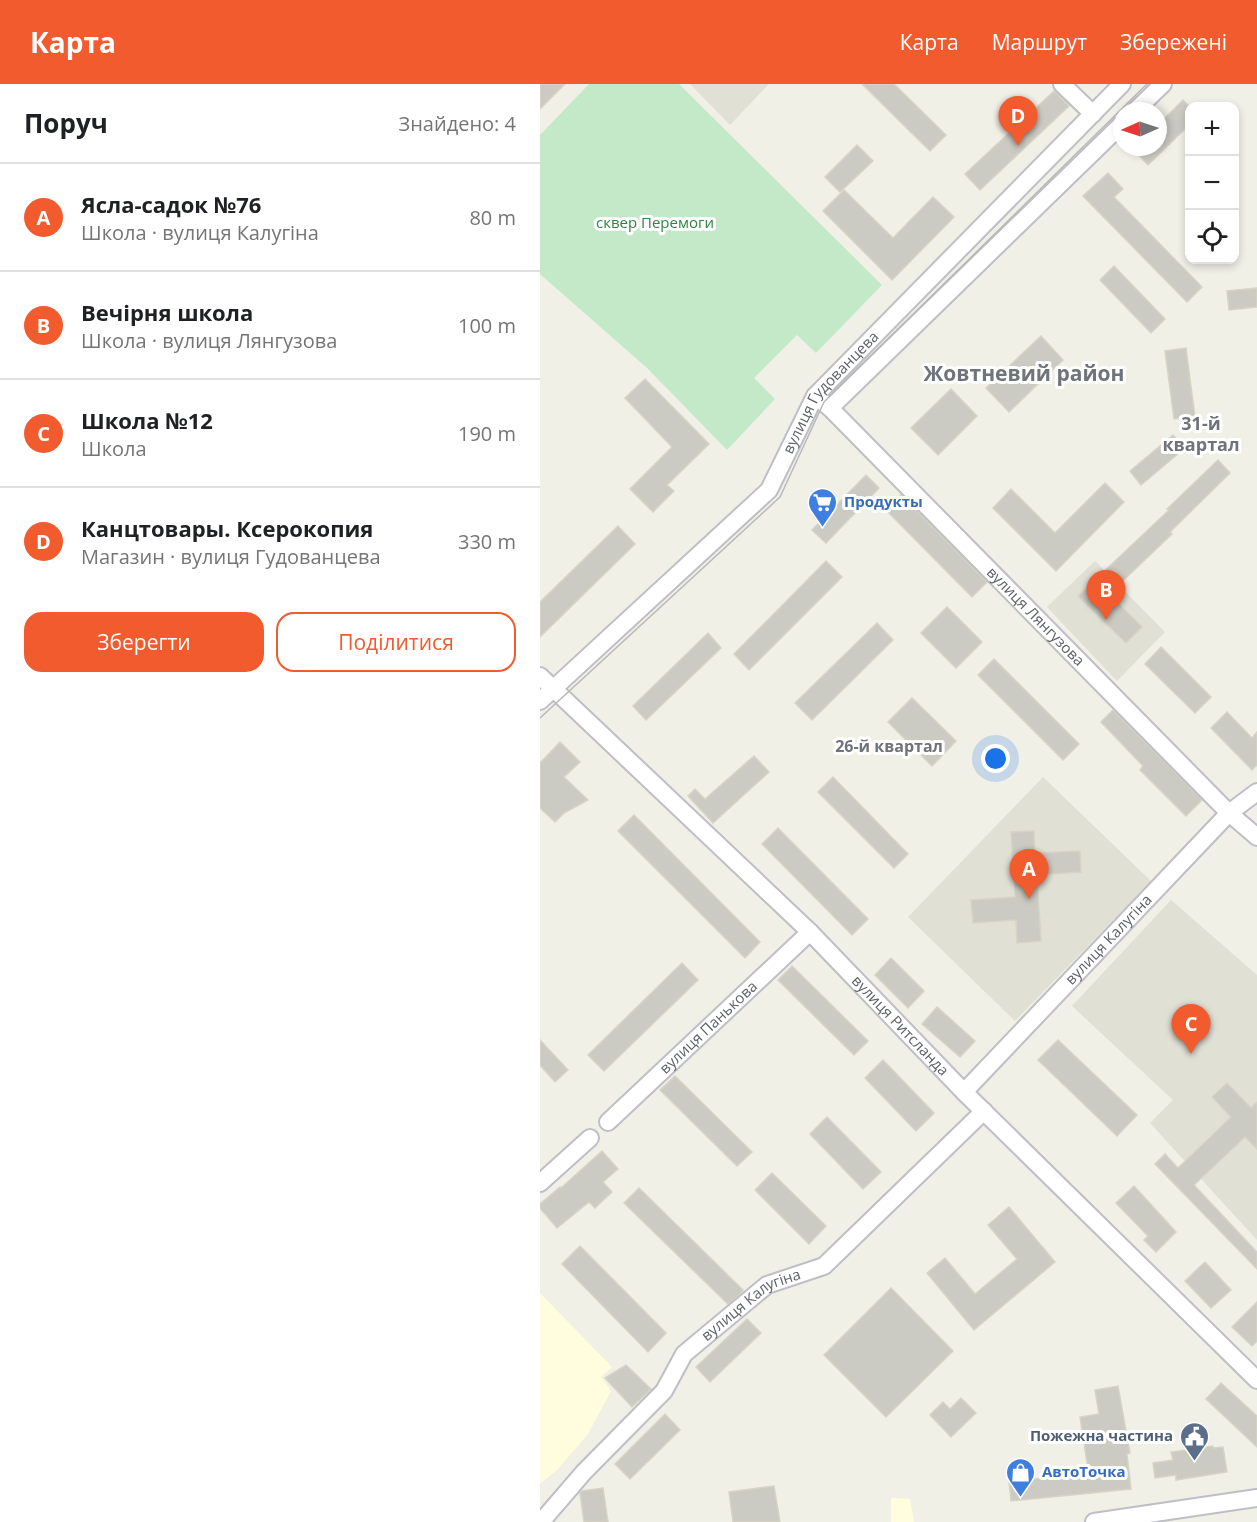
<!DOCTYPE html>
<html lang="uk">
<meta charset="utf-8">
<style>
:root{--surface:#fff;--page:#f6f6f6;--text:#202124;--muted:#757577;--line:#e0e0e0;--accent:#f15b2d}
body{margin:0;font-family:"Open Sans",sans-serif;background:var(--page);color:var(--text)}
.controls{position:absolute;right:18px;top:18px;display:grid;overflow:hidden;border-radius:12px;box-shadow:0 3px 9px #0003}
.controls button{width:54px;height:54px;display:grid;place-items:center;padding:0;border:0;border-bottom:2px solid var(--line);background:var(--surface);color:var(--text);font:30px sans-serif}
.compass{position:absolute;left:573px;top:18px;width:54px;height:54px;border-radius:50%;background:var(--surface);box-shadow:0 3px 9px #0003;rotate:267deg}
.you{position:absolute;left:456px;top:675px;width:21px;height:21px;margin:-15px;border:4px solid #fff;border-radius:50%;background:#1a73e8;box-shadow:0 0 0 9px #1a73e833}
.badge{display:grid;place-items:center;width:39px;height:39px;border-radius:50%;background:var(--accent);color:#fff;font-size:20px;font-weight:700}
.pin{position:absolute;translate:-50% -50px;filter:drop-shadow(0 2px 3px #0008)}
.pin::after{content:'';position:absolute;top:32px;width:21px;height:18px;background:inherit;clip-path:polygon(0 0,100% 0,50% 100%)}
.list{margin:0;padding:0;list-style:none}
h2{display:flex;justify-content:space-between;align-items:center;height:78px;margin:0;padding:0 24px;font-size:26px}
h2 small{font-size:20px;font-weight:400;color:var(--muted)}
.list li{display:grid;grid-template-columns:39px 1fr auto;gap:18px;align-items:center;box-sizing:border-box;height:108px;padding:0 24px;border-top:2px solid var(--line)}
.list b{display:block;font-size:22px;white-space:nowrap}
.list p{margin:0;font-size:20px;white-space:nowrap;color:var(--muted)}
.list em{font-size:20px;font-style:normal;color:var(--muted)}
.actions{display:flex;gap:12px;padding:18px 24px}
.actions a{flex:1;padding:14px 0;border:2px solid var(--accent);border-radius:18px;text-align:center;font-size:21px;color:var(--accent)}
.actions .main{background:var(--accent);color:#fff}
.icon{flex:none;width:33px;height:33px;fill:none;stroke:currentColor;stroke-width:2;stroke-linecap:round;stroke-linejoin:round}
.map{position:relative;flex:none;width:717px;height:1438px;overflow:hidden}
header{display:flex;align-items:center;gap:36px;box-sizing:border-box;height:84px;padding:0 30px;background:var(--accent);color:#fff}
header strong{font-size:28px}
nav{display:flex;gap:33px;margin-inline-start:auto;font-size:21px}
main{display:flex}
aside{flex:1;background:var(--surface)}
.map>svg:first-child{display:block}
.commercial{fill:#fffdde}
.education{fill:#e1e0d5}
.green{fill:#c3e9c9}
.building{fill:#cccbc3;stroke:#d6d4c5;stroke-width:1.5}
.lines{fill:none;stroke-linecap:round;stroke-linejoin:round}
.minor-casing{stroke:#bebfc6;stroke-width:20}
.minor{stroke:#fff;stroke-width:16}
.tram{stroke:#b8b8b9;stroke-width:1.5}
.labels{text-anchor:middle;stroke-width:6;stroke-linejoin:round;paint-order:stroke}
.park-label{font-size:15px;fill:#308442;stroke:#fff}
.street-label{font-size:15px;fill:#5e6168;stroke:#fff}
.shop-label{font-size:15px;font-weight:bold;fill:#366cbe;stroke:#fff;text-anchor:start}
.service-label{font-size:15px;font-weight:bold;fill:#4e5e75;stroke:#fff;text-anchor:end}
.neighbourhood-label{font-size:16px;font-weight:bold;fill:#6f737a;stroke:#fff}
.quarter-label{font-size:18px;font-weight:bold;fill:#6f737a;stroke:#fff}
.district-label{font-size:21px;font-weight:bold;fill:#6f737a;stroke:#fff}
</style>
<header>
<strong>Карта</strong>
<nav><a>Карта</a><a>Маршрут</a><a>Збережені</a></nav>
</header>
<main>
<aside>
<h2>Поруч<small>Знайдено: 4</small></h2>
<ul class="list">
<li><span class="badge">A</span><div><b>Ясла-садок №76</b><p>Школа · вулиця Калугіна</p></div><em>80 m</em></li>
<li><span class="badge">B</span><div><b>Вечірня школа</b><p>Школа · вулиця Лянгузова</p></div><em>100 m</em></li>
<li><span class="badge">C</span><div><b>Школа №12</b><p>Школа</p></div><em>190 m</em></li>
<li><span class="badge">D</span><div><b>Канцтовары. Ксерокопия</b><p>Магазин · вулиця Гудованцева</p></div><em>330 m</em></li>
</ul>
<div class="actions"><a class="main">Зберегти</a><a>Поділитися</a></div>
</aside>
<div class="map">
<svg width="717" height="1438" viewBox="0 0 717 1438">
<rect width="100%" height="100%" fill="#f1f0e7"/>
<g class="commercial">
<path d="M0 1209 72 1283 61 1293 71 1307 48 1350 18 1385 0 1400Z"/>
<path d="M351 1414 370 1415 374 1438H351Z"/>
</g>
<g class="education">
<path d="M150 0H229L190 41Z"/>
<path d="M555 477 625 548 577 597 507 523Z"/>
<path d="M503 693 611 797 475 937 368 833Z"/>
<path d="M631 816 717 891V1156L610 1039 633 1016 532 922Z"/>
</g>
<path class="green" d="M49 0H139L342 201 276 269 257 251 214 294 235 315 187 366 107 284 0 190V51Z"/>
<g class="building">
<path d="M0 0H25L0 25Z"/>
<path d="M322 0H354L406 51 390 67Z"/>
<path d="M514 7 529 22 440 106 425 90Z"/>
<path d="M643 16 650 23V40L608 81 591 63H618V41Z"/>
<path d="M317 61 333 77 300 108 285 93Z"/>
<path d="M568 89 583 105 574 113 662 203 647 218 543 112Z"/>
<path d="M304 106 353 154 393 113 414 133 352 196 283 127Z"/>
<path d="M574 182 625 235 611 249 560 196Z"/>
<path d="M717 204V223L689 226 687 207Z"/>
<path d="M501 252 523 276 469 328 446 304Z"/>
<path d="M646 264 655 333 634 335 625 267Z"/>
<path d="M105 295 169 360 127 401 134 407 113 428 90 405 132 363 85 314Z"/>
<path d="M411 305 437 332 398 371 371 344Z"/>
<path d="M633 351 645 364 601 401 590 387Z"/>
<path d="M678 376 690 389 630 448 632 450 569 510 602 543 586 559 538 512 629 426 627 425Z"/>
<path d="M326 391 339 404 286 459 272 446Z"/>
<path d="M565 399 584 418 516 487 453 424 471 405 515 449Z"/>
<path d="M361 411 447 498 432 513 346 426Z"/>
<path d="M78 442 95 460 0 553V518Z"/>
<path d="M286 477 302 493 209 586 194 570Z"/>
<path d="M407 523 442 558 416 584 381 549Z"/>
<path d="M337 539 353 556 272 636 255 619Z"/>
<path d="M168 549 181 564 106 636 93 622Z"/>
<path d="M621 563 671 613 655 629 605 580Z"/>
<path d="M454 575 539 660 523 676 438 591Z"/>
<path d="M372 614 416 657 392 682 348 638Z"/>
<path d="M573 626 662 716 646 732 600 686 603 682 561 638Z"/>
<path d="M687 628 712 654 717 648V681L712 686 671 644Z"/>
<path d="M20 658 40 678 24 693 48 716 24 729 15 738 0 724V679Z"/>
<path d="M214 672 229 688 173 739 148 712 155 705 165 715Z"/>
<path d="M293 693 368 770 354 784 278 708Z"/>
<path d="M94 731 220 858 205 874 78 747Z"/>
<path d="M238 744 328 835 312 851 222 760Z"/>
<path d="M494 747 495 769 540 767 541 788 497 791 501 857 477 859 476 836 433 839 431 816 475 813 471 748Z"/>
<path d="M351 874 384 907 368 924 335 891Z"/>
<path d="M142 879 158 896 64 987 48 971Z"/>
<path d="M252 882 328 957 314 971 238 896Z"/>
<path d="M397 923 435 957 420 973 382 940Z"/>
<path d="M0 956 28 986 15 998 0 981Z"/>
<path d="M518 956 597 1031 577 1052 498 976Z"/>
<path d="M343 976 394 1029 376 1047 325 994Z"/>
<path d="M135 992 212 1068 197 1082 120 1006Z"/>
<path d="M687 999 711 1024 717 1018V1065L705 1053 654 1101 717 1168V1185L615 1080 625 1070 638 1084 691 1033 672 1013Z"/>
<path d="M287 1033 341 1088 323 1105 270 1050Z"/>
<path d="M62 1067 78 1085 63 1098 72 1108 55 1124 49 1118 17 1144 0 1124V1120L20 1103 21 1104Z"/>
<path d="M232 1089 286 1142 269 1160 215 1106Z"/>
<path d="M594 1102 636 1148 616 1168 604 1156 608 1152 576 1119Z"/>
<path d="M99 1104 203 1206 198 1212 188 1220 84 1119Z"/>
<path d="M469 1123 515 1178 434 1246 387 1189 405 1174 435 1210 477 1175 448 1141Z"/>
<path d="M40 1162 126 1249 108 1268 22 1180Z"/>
<path d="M665 1178 691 1206 671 1224 645 1197Z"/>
<path d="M351 1204 413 1267 346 1333 284 1271Z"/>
<path d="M717 1218V1257L712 1262 692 1243Z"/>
<path d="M207 1235 221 1249 170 1298 156 1283Z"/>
<path d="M86 1281 111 1305 92 1323 65 1294Z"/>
<path d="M681 1299 717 1332V1363L666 1315Z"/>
<path d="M578 1302 590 1369 587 1370 591 1405 471 1417 469 1398 519 1392V1389L548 1385 540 1333 559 1330 555 1306Z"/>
<path d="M421 1314 436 1329 411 1353 390 1331 403 1318 410 1325Z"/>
<path d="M125 1330 140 1346 90 1395 75 1380Z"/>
<path d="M673 1362V1364L683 1363 687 1388 636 1396V1391L615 1394 613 1379 633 1376 631 1368Z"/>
<path d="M234 1402 240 1438H193L189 1408Z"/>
<path d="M63 1404 68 1438H44L40 1409 42 1407Z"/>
</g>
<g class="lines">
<defs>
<g id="minor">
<path d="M522 0 553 30"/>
<path d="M595 27 623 0"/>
<path id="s1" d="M275 312 290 324 689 729 717 753"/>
<path d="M290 324 582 40"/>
<path id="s2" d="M0 592 270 848 424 1008 717 1296"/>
<path id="s3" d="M0 617 229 406 275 312 582 0"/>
<path id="s4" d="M424 1008 689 729 717 708"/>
<path id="s5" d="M68 1038 270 848"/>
<path d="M0 1099 50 1054"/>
<path id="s6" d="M1 1438 44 1388 124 1307 144 1270 227 1201 284 1182 444 1027"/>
<path d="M554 1438 717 1414"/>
</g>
</defs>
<use href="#minor" class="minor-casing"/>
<use href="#minor" class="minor"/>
<path class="tram" d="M0 634 240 413 284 318 607 0"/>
</g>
<defs>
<symbol id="supermarket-pin" viewBox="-11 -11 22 30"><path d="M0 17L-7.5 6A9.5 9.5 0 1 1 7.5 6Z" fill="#3f7fe0" stroke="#fff"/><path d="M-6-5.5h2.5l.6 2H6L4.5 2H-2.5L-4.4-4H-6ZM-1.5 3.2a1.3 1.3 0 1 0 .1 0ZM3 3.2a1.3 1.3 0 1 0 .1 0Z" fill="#fff"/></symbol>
<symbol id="civic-pin" viewBox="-11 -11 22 30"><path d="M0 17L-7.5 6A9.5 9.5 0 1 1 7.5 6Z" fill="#5c6f8a" stroke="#fff"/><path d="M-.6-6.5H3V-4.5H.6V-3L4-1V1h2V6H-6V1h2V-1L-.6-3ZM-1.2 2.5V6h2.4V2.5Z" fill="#fff"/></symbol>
<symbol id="shop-pin" viewBox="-11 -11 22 30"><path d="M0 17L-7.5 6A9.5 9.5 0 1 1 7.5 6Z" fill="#3f7fe0" stroke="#fff"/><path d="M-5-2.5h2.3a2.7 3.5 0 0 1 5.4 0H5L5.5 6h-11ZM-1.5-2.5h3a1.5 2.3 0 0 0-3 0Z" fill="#fff"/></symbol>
</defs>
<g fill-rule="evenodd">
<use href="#supermarket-pin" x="266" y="402" width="33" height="45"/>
<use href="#civic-pin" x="638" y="1336" width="33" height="45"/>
<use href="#shop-pin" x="464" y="1372" width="33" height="45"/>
</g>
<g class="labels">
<g class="park-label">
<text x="115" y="144">сквер Перемоги</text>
</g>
<g class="street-label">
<text dy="5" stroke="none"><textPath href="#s3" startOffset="428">вулиця Гудованцева</textPath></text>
<text dy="5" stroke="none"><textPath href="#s1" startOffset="312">вулиця Лянгузова</textPath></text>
<text dy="5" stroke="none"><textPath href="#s4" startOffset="210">вулиця Калугіна</textPath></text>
<text dy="5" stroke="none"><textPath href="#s2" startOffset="502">вулиця Ритсланда</textPath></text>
<text dy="5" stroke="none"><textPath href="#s5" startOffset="138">вулиця Панькова</textPath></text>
<text dy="5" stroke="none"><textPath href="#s6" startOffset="306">вулиця Калугіна</textPath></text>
</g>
<g class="shop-label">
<text x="304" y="423">Продукты</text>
<text x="502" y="1393">АвтоТочка</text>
</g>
<g class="service-label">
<text x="633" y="1357">Пожежна частина</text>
</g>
<g class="neighbourhood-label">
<text x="349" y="668">26-й квартал</text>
</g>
<g class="quarter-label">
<text x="661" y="346">31-й<tspan x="661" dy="21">квартал</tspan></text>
</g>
<g class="district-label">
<text x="484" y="297">Жовтневий район</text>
</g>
</g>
</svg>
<div class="controls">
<button>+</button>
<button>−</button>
<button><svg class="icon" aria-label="locate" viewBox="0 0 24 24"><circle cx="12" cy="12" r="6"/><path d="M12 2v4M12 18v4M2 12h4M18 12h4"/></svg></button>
</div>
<svg class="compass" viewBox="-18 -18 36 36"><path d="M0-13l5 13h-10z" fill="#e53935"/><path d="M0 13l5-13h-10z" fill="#757577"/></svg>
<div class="you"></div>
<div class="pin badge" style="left:489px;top:815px">A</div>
<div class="pin badge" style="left:566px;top:536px">B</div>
<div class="pin badge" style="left:651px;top:970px">C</div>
<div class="pin badge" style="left:478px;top:62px">D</div>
</div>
</main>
